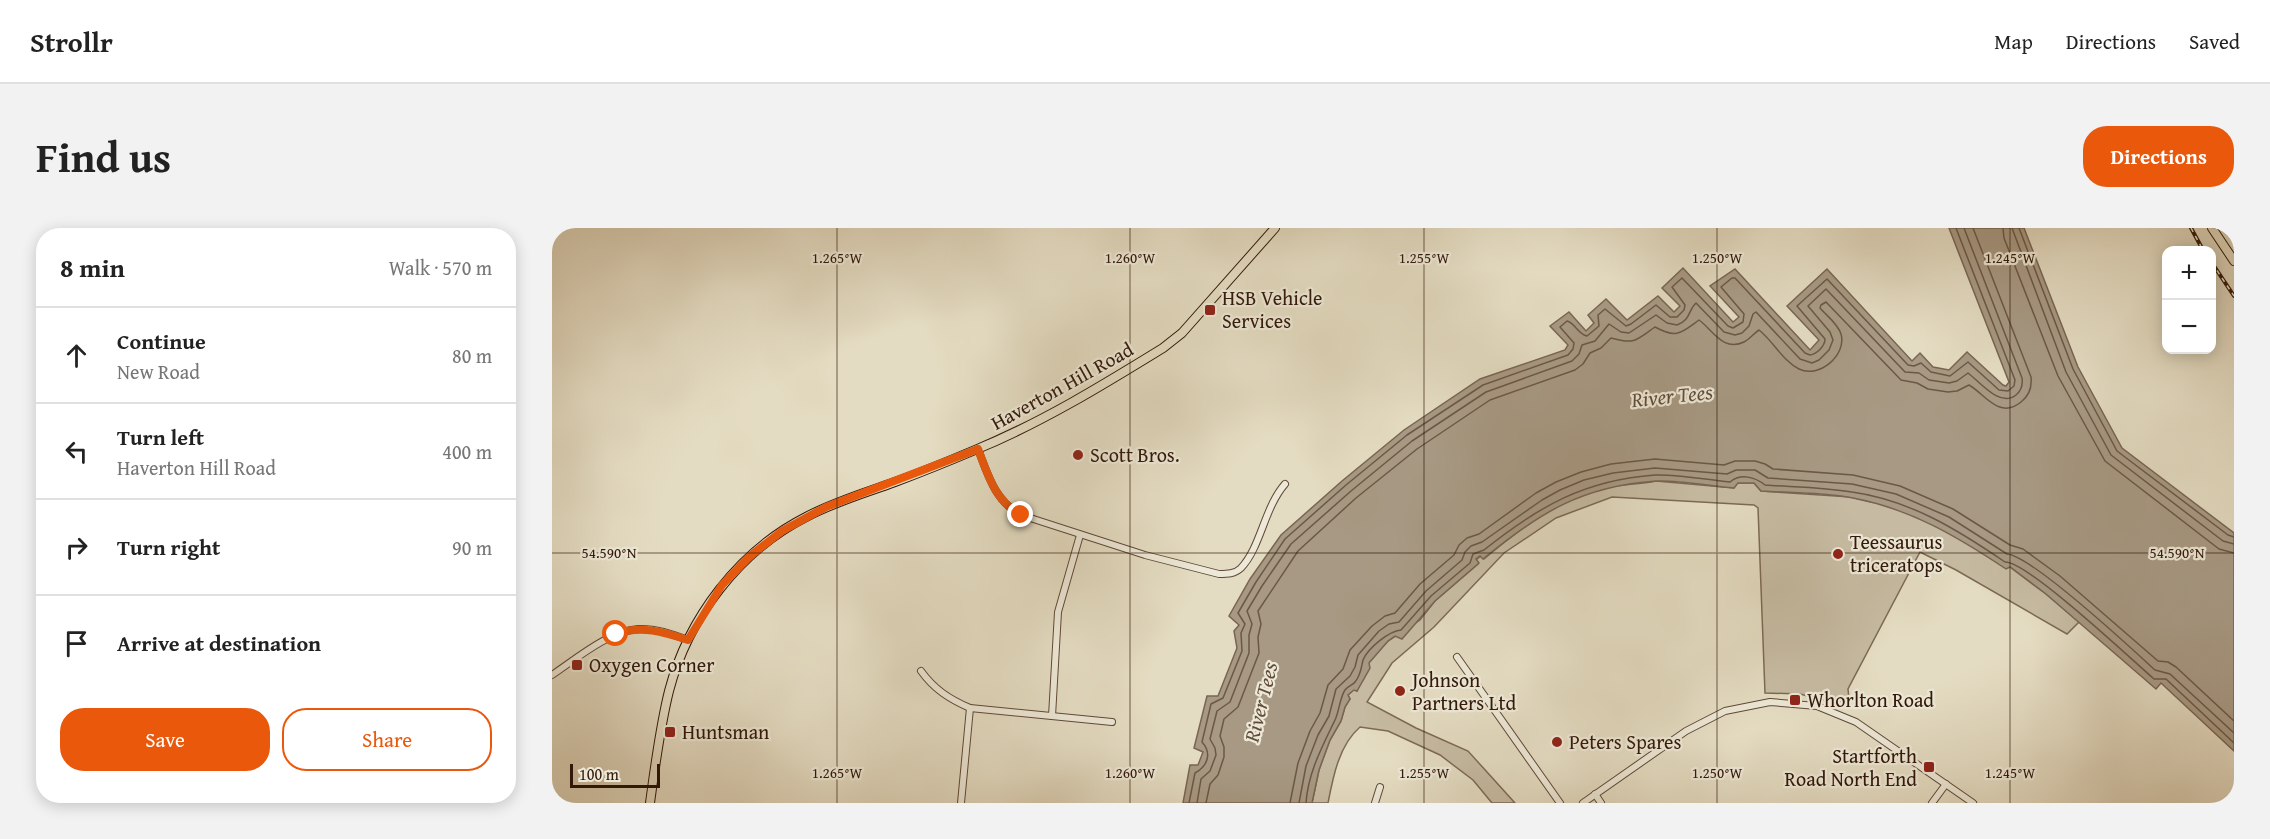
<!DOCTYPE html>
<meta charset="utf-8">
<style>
:root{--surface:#fff;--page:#f2f2f2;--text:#222;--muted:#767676;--line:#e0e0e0;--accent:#ea580c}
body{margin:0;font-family:"Gentium Book Plus",serif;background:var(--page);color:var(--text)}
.controls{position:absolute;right:18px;top:18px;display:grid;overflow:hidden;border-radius:12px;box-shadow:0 3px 15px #0003}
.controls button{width:54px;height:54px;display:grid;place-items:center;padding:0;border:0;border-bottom:2px solid var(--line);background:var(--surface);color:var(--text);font:30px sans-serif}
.scale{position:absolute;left:18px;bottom:15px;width:90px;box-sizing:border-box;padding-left:6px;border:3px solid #311808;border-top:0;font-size:16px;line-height:21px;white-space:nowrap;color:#311808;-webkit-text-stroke:4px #ede8d7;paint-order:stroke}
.stop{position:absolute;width:18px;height:18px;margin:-14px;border:4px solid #ea580c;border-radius:50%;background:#fff}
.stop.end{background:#ea580c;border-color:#fff;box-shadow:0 2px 6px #0008}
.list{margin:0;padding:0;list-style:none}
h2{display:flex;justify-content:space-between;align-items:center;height:78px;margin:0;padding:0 24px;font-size:26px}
h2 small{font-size:20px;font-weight:400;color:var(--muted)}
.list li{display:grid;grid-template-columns:39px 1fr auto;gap:18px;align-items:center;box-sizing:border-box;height:96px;padding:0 24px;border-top:2px solid var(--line)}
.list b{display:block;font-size:22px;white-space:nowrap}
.list p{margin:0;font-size:20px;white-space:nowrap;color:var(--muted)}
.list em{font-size:20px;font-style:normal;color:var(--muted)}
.actions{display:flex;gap:12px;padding:18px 24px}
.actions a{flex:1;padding:14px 0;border:2px solid var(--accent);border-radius:24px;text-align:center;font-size:21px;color:var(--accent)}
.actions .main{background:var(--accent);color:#fff}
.icon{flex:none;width:33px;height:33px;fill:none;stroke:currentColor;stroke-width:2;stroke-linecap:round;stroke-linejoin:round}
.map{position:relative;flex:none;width:1682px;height:575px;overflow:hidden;border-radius:24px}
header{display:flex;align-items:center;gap:36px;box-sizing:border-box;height:84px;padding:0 30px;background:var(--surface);border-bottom:2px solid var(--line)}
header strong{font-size:28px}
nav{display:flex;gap:33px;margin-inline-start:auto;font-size:21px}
.intro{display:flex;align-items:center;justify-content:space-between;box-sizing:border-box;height:144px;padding:0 36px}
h1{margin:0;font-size:42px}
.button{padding:15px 27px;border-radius:24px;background:var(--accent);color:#fff;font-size:21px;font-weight:700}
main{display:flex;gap:36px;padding:0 36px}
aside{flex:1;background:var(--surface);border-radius:24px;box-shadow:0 3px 15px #0003}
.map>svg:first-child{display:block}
.green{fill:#c6bba2;stroke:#7c6a55;stroke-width:1.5}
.water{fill:#a79983;stroke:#786552;stroke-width:1.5}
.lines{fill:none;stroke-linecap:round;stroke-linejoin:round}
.shore{stroke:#6c5846;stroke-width:1.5}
.minor-casing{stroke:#5e4936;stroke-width:8}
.major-casing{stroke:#311808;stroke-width:10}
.minor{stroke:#ede8d7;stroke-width:6}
.major{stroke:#e4dcc2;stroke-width:8}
.rail-casing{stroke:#311808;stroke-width:4}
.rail{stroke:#ede8d7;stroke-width:1.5;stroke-dasharray:4.5;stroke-linecap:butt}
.route{stroke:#ea580c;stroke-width:8}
.ticks{fill:none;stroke:#311808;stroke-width:1.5;stroke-opacity:0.45}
.poi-dot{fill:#8f2418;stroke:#ede8d7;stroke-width:2}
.labels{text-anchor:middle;stroke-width:4.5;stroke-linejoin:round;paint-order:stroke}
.poi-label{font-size:20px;fill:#311808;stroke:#ede8d7;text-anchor:start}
.street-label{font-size:20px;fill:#311808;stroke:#ede8d7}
.water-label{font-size:21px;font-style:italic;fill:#604c39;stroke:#ede8d7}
.ticks-label{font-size:15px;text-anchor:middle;fill:#311808;stroke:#ede8d7;stroke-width:4.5;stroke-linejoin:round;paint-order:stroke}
</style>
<header>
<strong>Strollr</strong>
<nav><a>Map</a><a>Directions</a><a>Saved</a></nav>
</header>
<div class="intro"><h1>Find us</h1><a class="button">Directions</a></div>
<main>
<aside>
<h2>8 min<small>Walk · 570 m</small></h2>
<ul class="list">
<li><svg class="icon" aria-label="ahead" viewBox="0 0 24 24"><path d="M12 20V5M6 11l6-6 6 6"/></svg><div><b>Continue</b><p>New Road</p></div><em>80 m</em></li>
<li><svg class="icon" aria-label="left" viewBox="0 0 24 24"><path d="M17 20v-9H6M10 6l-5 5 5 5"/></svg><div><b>Turn left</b><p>Haverton Hill Road</p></div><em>400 m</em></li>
<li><svg class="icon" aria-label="right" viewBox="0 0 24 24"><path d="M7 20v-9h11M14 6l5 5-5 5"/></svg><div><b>Turn right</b></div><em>90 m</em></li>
<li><svg class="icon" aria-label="arrive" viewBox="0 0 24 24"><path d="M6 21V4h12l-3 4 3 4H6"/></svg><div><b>Arrive at destination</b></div></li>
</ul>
<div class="actions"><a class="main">Save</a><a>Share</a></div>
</aside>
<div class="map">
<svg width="1682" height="575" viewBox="0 0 1682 575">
<rect width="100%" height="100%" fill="#e4dcc2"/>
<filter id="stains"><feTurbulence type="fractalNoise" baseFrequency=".00333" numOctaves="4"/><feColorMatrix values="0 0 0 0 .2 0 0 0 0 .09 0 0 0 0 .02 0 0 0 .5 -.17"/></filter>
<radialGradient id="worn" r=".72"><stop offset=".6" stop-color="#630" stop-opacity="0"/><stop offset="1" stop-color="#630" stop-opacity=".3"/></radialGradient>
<path class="green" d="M1104 253 1182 260 1185 255H1202L1209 263 1299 269 1340 279 1357 285 1391 301 1458 339 1494 366 1527 394 1515 406 1404 342 1368 324 1296 461 1297 471 1295 474 1288 473 1286 476 1248 466 1213 465 1206 280 1202 277 1060 269 1004 290 952 325 882 399 840 435 815 474 864 500 916 523 963 575H940L921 552 888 527 836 503 808 499C787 517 781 549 776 575H760L767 542 778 512 789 493 793 479 798 471 796 467 802 461 805 463 816 435 836 413 868 392 883 373 926 336 924 332 929 328 932 331C970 299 1013 266 1063 258 1077 256 1090 256 1104 253Z"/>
<path class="water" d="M1397 0H1472L1526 139 1570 220 1682 305V523L1609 455 1604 461 1494 366 1458 339 1454 341C1406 309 1359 281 1301 270 1271 264 1239 265 1209 263L1202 255H1186L1182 260C1158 258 1126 252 1104 253 1030 258 987 285 931 331L928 328 924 331 927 335 883 373 850 411 843 408 836 413 817 435 818 440 805 463 802 462 796 467 798 471 793 479 789 493 778 512 767 542 760 575H631L638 537H646L651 524 642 520 655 468H666L685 420 682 403 687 397 677 388 698 351 729 307 790 253 852 202 928 151 1013 122 1016 117 998 98 1017 84 1034 103 1042 95 1036 87 1054 71 1075 92 1106 68 1122 84 1128 78 1110 60 1131 40 1181 94 1187 89 1158 58 1183 41 1258 122 1267 112 1235 78 1275 41 1360 133 1368 125 1381 139 1397 142 1415 124 1451 157 1454 158 1457 154Z"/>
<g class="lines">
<g class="shore">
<path d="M1451 0 1452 10 1506 148 1553 233 1667 321 1682 325"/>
<path d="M1460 0 1514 144 1559 227 1671 313 1682 316"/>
<path d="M1467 0 1521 141 1565 223 1676 307 1682 309"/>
<path d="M637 575 643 545C656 538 660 525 650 514L659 476 671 470 690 423 689 405 693 396 686 385 704 354 733 311 794 257 855 207 931 157 1016 127 1021 121 1022 115 1008 99 1015 93C1023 95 1026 106 1035 108L1047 98 1046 87 1053 81 1074 98 1079 96 1104 77 1118 89H1125L1132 82 1133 77 1120 59 1130 50 1176 98 1181 100 1191 94 1192 86 1169 59 1180 50H1183L1253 125 1258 127C1265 126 1273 118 1273 111L1245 78 1275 51 1356 137 1362 138 1369 135 1379 144 1398 148 1416 134 1447 162 1456 163 1462 158 1463 152 1404 0"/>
<path d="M645 575 649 551 658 543 664 527 663 520 658 511 665 483 678 474 697 425V407L700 396 695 383 710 358 739 316 799 263 860 213 934 164 1020 133 1027 126 1030 117 1043 113 1057 96 1069 104 1077 105 1104 87 1115 95 1125 97C1139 92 1136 82 1144 75L1172 104 1183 107 1190 105 1197 98 1201 86 1204 84 1248 131 1260 135 1267 132 1277 122 1281 112 1278 104 1256 78 1274 61 1353 144 1367 145 1377 152 1397 155 1405 153 1416 145C1428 154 1448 180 1464 167 1470 162 1471 157 1470 150L1412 0"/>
<path d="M654 575 658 556 666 547 672 529V519L668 508 672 491 686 479 707 425 706 409 709 396 706 383 746 323 804 270 865 221 938 172 1023 142 1031 136 1038 125 1049 120 1059 110C1083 117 1084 112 1103 99 1125 111 1129 105 1147 92 1161 102 1171 124 1192 114 1198 111 1202 105 1207 102 1221 113 1231 133 1247 141 1267 151 1295 127 1289 106 1286 96 1275 88 1268 80L1269 77 1274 74 1349 152 1365 155 1376 161 1396 164 1405 163 1417 157C1433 166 1447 192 1469 174 1477 168 1480 159 1479 149L1421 0"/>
<path d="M738 575 746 535 758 503 768 485 776 457 791 441 798 422 820 398 833 388 843 385 868 356 902 327 907 317 915 310 927 306 984 265 1004 254 1029 244 1059 236 1103 231 1172 237 1183 233H1203L1213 236 1221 241 1301 247 1348 258 1401 281 1458 317 1471 321 1508 348 1606 433 1616 434 1624 439 1682 493"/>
<path d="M747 575 754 538 766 507 777 488 784 461 798 448 803 439 806 427 827 403 837 396 847 394 874 363 910 332 913 324 919 318 930 314 990 272 1008 262 1032 252 1061 245 1103 240 1175 246 1184 242H1203L1216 250 1300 256 1344 266 1397 289 1455 326C1480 328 1579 420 1603 442L1618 446 1682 505"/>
<path d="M754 575C756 545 770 519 783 492 787 484 788 469 793 462 796 458 801 457 803 454 809 447 809 440 811 432 816 420 837 403 849 402L879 368 918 335 921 326 932 322C987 278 1033 252 1103 247 1126 246 1154 252 1178 254 1189 245 1203 249 1213 257 1242 259 1271 259 1300 264 1358 272 1406 302 1453 334 1475 333 1579 431 1602 451H1614L1682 515"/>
</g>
<defs>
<g id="minor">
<path d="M426 221C436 247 443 273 469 287L593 327 667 346C675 346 683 346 689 340 709 319 712 280 733 256"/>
<path d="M905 429 1008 575"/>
<path d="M369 443C382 461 397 471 418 480L560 494"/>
<path d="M0 447C24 431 57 403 86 401 103 400 120 406 136 412"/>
<path d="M500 488 506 384 528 307"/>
<path d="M1043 566 1049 575"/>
<path d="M409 575 418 480"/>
<path d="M823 575 828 559"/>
<path d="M1031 575 1134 503 1173 483 1218 474 1265 478 1304 494 1421 575"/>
<path d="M1380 575 1394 556"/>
</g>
<g id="major">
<path d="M1660 0 1682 33"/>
<path d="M98 575C103 538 108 499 117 463 136 390 187 323 254 289 282 274 313 265 343 254 370 244 397 233 423 222 489 195 551 157 611 120L630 105 723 0"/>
</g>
</defs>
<use href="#minor" class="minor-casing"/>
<use href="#major" class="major-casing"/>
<use href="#minor" class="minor"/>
<use href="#major" class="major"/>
<defs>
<g id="rail">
<path d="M1639 0 1651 22"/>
<path d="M1660 35 1682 68"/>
</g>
</defs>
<use href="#rail" class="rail-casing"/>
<use href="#rail" class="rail"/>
</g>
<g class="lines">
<path class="route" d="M64 406C89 397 112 404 136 412L170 357 197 329 230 303 274 279 426 221C436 247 443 273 469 287"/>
</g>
<path class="ticks" d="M285 0V575M578 0V575M872 0V575M1165 0V575M1458 0V575M0 325H1682"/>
<g class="poi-dot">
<rect x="652" y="76" width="12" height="12" rx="3"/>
<circle cx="526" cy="227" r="6"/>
<circle cx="1286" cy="326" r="6"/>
<rect x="19" y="431" width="12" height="12" rx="3"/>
<circle cx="848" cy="463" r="6"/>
<rect x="1237" y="466" width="12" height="12" rx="3"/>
<rect x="112" y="498" width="12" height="12" rx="3"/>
<circle cx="1005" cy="514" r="6"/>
<rect x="1371" y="533" width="12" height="12" rx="3"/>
</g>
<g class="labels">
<g class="poi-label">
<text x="670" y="77">HSB Vehicle<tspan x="670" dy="23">Services</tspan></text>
<text x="538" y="234">Scott Bros.</text>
<text x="1298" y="321">Teessaurus<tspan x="1298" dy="23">triceratops</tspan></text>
<text x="37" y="444">Oxygen Corner</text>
<text x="860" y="459">Johnson<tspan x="860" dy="23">Partners Ltd</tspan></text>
<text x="1255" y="479">Whorlton Road</text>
<text x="130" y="511">Huntsman</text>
<text x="1017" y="521">Peters Spares</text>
<text x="1365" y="535" text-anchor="end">Startforth<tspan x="1365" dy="23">Road North End</tspan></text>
</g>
<g class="street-label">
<text transform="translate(510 158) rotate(-29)" y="7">Haverton Hill Road</text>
</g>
<g class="water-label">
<text transform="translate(1120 168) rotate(-6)" y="7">River Tees</text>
<text transform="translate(709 474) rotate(-76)" y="7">River Tees</text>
</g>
</g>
<g class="ticks-label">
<text x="285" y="35">1.265°W</text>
<text x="578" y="35">1.260°W</text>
<text x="872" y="35">1.255°W</text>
<text x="1165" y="35">1.250°W</text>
<text x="1458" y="35">1.245°W</text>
<text x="57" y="330">54.590°N</text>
<text x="1625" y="330">54.590°N</text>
<text x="285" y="550">1.265°W</text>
<text x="578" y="550">1.260°W</text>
<text x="872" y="550">1.255°W</text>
<text x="1165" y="550">1.250°W</text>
<text x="1458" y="550">1.245°W</text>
</g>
<rect width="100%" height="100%" filter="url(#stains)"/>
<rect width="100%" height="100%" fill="url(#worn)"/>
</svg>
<div class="controls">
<button>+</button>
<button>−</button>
</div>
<div class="scale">100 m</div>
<div class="stop" style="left:64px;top:406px"></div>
<div class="stop end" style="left:469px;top:287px"></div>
</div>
</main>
